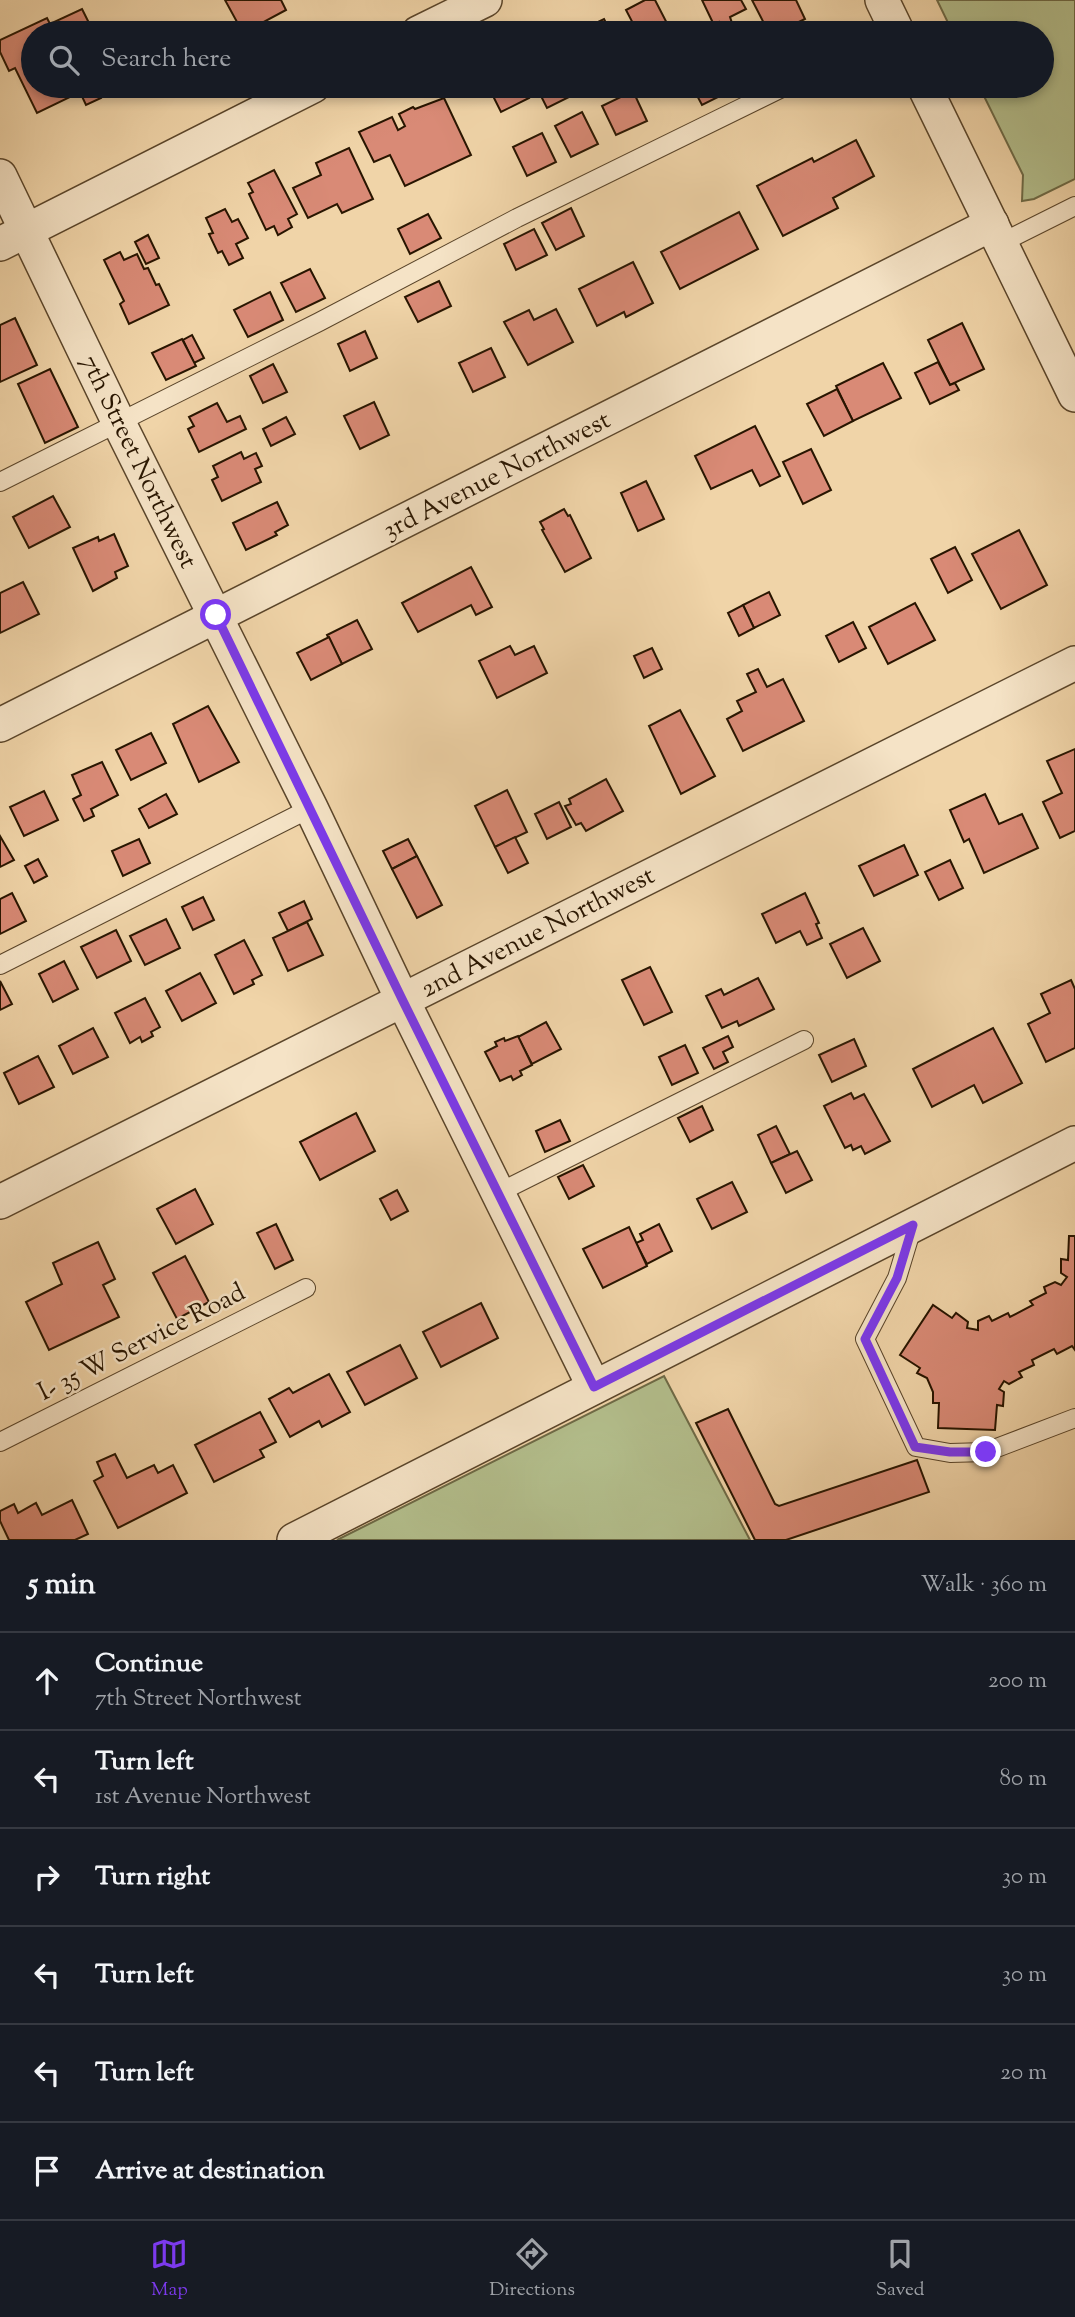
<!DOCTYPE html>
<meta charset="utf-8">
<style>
:root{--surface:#171b24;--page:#242831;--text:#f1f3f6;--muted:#9ea1a6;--line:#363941;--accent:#7c3aed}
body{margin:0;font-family:"Sorts Mill Goudy",serif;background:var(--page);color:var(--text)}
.stop{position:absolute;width:21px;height:21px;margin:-16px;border:5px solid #7c3aed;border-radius:50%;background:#fff}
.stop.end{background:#7c3aed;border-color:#fff;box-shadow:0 2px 7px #0008}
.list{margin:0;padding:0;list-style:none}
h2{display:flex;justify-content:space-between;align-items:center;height:91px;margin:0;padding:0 28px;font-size:30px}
h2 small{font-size:23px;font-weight:400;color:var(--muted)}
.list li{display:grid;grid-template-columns:46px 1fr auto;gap:21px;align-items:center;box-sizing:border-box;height:98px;padding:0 28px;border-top:2px solid var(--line)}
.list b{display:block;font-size:26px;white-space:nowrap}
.list p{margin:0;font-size:23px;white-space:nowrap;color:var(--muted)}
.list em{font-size:23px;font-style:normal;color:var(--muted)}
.icon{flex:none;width:38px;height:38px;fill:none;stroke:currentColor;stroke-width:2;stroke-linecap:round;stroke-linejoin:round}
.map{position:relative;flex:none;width:1075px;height:1540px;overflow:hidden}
.search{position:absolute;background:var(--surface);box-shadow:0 4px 10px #0003;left:21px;right:21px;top:21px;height:77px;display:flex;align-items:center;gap:18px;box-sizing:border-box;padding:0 24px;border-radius:38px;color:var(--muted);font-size:26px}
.sheet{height:679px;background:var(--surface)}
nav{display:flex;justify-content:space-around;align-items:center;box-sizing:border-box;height:98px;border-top:2px solid var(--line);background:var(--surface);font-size:19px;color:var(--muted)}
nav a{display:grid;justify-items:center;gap:4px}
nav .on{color:var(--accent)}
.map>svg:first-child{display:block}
.green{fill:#b3be8c;stroke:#6e6a46;stroke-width:2}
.building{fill:#d98a76;stroke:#281500;stroke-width:2}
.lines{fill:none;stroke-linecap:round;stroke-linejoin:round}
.service-casing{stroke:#5a452a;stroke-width:20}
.minor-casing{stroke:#5a452a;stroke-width:36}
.service{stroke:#f5e3c6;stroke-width:18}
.minor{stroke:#f5e3c6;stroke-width:33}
.route{stroke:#7c3aed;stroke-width:9}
.labels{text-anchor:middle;stroke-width:5;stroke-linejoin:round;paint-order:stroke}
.street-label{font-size:26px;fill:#281500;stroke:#f5e3c6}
</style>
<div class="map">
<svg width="1075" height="1540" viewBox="0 0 1075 1540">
<rect width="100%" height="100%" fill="#f0d4a8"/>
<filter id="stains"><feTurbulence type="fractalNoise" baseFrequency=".00286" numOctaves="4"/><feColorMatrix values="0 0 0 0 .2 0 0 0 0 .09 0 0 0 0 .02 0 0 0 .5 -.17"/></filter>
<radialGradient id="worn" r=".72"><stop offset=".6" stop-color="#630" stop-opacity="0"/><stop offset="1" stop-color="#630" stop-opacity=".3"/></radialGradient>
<g class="green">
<path d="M937 0H1075V179L1034 199 1022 201 1023 175 979 86H1042V33H953Z"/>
<path d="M664 1376 750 1540H337Z"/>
</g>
<g class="building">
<path d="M225 0H281L286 10 243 33Z"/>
<path d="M645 0H655L672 33H638L626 10Z"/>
<path d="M702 0H741L746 9 730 17 732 23 722 28 719 22 714 25Z"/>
<path d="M752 0H796L805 19 776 33H769Z"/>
<path d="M82 9 94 33H33V86H96L101 98 86 105 80 92 37 113 15 68 9 71 0 52V40L47 18 50 24Z"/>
<path d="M604 19 611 33H575Z"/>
<path d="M488 86H523L529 98 501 112Z"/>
<path d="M536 86H576L579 92 547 108Z"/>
<path d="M692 86H723L726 93 702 105Z"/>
<path d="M633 91 647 121 616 135 602 106Z"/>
<path d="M444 98 471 155 405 186 390 155 374 162 359 132 392 117 398 130 405 126 399 114 413 107 415 109Z"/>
<path d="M582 112 598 144 571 157 555 126Z"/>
<path d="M542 133 556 162 527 176 513 147Z"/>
<path d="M856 140 874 176 833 198 838 208 783 236 757 186 812 158 814 162Z"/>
<path d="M349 148 373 199 342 213 337 204 308 218 293 188 321 175 316 163Z"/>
<path d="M274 170 297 214 288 219 292 227 278 235 274 226 266 230 249 194 253 192 248 183Z"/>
<path d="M571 208 584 236 556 250 542 223Z"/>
<path d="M225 209 232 222 238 219 248 238 236 244 243 258 229 265 222 251 218 253 209 234 213 233 206 218Z"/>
<path d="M739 212 758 249 680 289 661 252Z"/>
<path d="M428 214 441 238 410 254 398 229Z"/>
<path d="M534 229 547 255 516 270 504 244Z"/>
<path d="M148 235 159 258 146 264 135 242Z"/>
<path d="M120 252 124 260 137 254 144 269 148 268 156 285 159 284 169 305 129 324 120 304 124 301 104 260Z"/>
<path d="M633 262 653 303 626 317 624 312 597 326 579 289Z"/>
<path d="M310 269 325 298 296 312 281 283Z"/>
<path d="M439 281 451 306 418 322 405 297Z"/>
<path d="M270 292 283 320 248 337 234 310Z"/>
<path d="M556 309 573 342 528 365 504 322 529 310 534 320Z"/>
<path d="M15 318 37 365 0 382V325Z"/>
<path d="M962 323 984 369 950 385 928 340Z"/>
<path d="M365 331 377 358 350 371 338 344Z"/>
<path d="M192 335 204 358 194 363 183 340Z"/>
<path d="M182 339 196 366 166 380 152 353Z"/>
<path d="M491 348 505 377 473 392 459 363Z"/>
<path d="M938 362 950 385 955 383 959 390 930 404 915 373Z"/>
<path d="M883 363 901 398 853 421 836 386Z"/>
<path d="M273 364 287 392 263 403 250 376Z"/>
<path d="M50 369 78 427 45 443 18 384Z"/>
<path d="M837 389 853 421 824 436 807 404Z"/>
<path d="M374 402 389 435 360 449 344 416Z"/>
<path d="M217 403 227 422 240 416 246 429 199 452 188 429 194 426 189 417Z"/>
<path d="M286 417 295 434 271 446 263 429Z"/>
<path d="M755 426 780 476 760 486 752 470 711 489 695 456Z"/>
<path d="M811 449 831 490 803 504 783 462Z"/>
<path d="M241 452 244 459 256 453 262 466 255 469 261 482 222 501 212 480 218 477 213 466Z"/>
<path d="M646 481 664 519 638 531 621 493Z"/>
<path d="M53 496 70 527 29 548 13 517Z"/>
<path d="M277 502 288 525 275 532 277 535 246 550 233 523Z"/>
<path d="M564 509 568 516 570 515 591 558 565 572 542 530 544 529 540 522Z"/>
<path d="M1019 530 1047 585 1001 609 972 554Z"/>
<path d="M114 534 128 566 115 572 117 578 93 591 73 548 98 537 99 541Z"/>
<path d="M955 547 972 580 948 593 931 559Z"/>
<path d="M471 567 492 607 476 615 471 605 418 632 402 603Z"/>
<path d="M23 582 39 614 0 633V593Z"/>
<path d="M769 592 780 615 754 628 743 605Z"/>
<path d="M915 603 935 640 888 664 869 627Z"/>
<path d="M743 605 754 628 739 636 728 613Z"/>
<path d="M357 620 372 649 342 664 327 635Z"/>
<path d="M853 622 866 648 839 662 826 636Z"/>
<path d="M329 637 342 664 311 680 297 653Z"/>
<path d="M510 646 515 655 534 646 547 673 497 698 479 661Z"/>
<path d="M652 648 662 669 644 678 634 656Z"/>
<path d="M758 669 767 687 783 679 804 721 743 751 727 719 742 711 737 701 756 692 747 674Z"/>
<path d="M208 706 239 762 199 782 173 724Z"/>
<path d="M680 710 715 776 681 794 649 726Z"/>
<path d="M151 733 166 763 131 780 116 750Z"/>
<path d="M1075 749V831L1060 838 1043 802 1062 793 1047 761Z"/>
<path d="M102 762 118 795 91 809 94 816 84 821 73 799 81 795 72 775Z"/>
<path d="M606 779 623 811 586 831 581 823 576 825 565 806 571 804 569 799Z"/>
<path d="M507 790 527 832 495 847 475 806Z"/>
<path d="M44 791 58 820 24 836 10 807Z"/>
<path d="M166 794 177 814 149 828 139 809Z"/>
<path d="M985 794 999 824 1022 814 1038 848 984 873 969 839 964 842 950 810Z"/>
<path d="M559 802 571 827 547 839 535 814Z"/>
<path d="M0 836 14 860 0 867Z"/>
<path d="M515 837 528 863 508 873 495 847Z"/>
<path d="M139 839 150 863 123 876 112 851Z"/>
<path d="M408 839 417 856 392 869 383 851Z"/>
<path d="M904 845 918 875 874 896 859 866Z"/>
<path d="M417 856 442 905 417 918 392 869Z"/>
<path d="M38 859 47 876 34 883 25 866Z"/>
<path d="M950 860 963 888 939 900 925 872Z"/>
<path d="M12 893 26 921 0 934V899Z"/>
<path d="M805 893 819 923 816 924 822 938 807 945 800 931 776 943 762 914Z"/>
<path d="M203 897 214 920 193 930 182 907Z"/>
<path d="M304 901 312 919 288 931 279 913Z"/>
<path d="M166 919 180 948 145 965 130 936Z"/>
<path d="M307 922 323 955 288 971 273 938Z"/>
<path d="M863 928 880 961 847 978 830 944Z"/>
<path d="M116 930 131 961 97 978 81 947Z"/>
<path d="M244 940 262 975 252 980 254 984 234 994 215 955Z"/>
<path d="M64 961 78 989 53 1002 39 974Z"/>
<path d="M650 967 672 1012 644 1025 622 980Z"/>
<path d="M200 973 216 1003 182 1021 166 991Z"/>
<path d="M758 978 774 1009 739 1026 737 1021 722 1028 706 996 721 989 724 995Z"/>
<path d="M1071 980 1075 989V1048L1046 1062 1028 1024 1050 1013 1041 994Z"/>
<path d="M0 981 12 1004 0 1010Z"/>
<path d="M145 998 160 1027 151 1032 153 1036 142 1042 140 1037 130 1043 115 1013Z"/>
<path d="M546 1022 561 1049 532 1064 518 1037Z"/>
<path d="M93 1028 108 1057 73 1074 59 1046Z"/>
<path d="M993 1028 1022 1083 983 1103 974 1085 932 1107 913 1069Z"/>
<path d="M518 1036 532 1065 520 1071 522 1075 513 1080 511 1076 500 1081 485 1052 497 1046 495 1042 504 1038 505 1041Z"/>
<path d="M728 1036 733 1047 723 1052 728 1062 714 1069 703 1048Z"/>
<path d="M854 1039 866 1066 832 1082 819 1055Z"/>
<path d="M685 1045 698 1073 672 1085 659 1057Z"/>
<path d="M38 1056 54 1087 19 1104 4 1073Z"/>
<path d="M851 1093 854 1099 864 1094 890 1141 865 1154 861 1146 853 1150 851 1145 845 1148 824 1106Z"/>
<path d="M702 1106 713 1130 690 1142 678 1118Z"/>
<path d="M356 1113 375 1151 320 1180 300 1142Z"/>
<path d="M560 1120 570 1141 545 1152 536 1131Z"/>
<path d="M776 1126 790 1154 771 1163 758 1135Z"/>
<path d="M797 1151 812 1180 786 1193 771 1163Z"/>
<path d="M583 1165 594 1186 569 1199 558 1177Z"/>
<path d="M732 1182 747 1212 712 1229 697 1199Z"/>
<path d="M195 1189 213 1224 176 1244 157 1209Z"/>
<path d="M397 1190 408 1211 391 1220 380 1199Z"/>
<path d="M276 1224 293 1260 275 1269 257 1233Z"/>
<path d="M659 1224 672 1251 647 1264 636 1243 643 1240 640 1234Z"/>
<path d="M629 1227 647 1266 603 1288 583 1249Z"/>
<path d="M1069 1236H1075V1350L1072 1346 1057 1354 1054 1349 1032 1360 1034 1365 1019 1372 1022 1377 1009 1384 1004 1381 999 1389 1004 1392 1003 1406 997 1405 995 1430 938 1428 939 1403H933V1392L927 1378 917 1373 920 1368 900 1355 933 1305 952 1318 956 1313 968 1322 967 1328 978 1330V1321L989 1316 992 1321 1008 1313 1010 1317 1033 1305 1030 1301 1046 1293 1044 1287 1055 1282 1061 1285 1067 1277 1061 1273V1259L1068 1260Z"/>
<path d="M98 1242 115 1279 103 1285 119 1317 49 1350 26 1302 62 1284 53 1263Z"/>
<path d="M185 1256 209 1302 177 1319 153 1273Z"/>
<path d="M481 1303 498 1338 441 1367 423 1332Z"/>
<path d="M400 1345 417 1378 365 1405 347 1372Z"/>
<path d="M329 1374 350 1412 322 1427 319 1421 290 1437 269 1399 289 1388 293 1393Z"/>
<path d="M728 1409 775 1504 779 1506 917 1460 929 1492 786 1540H755L696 1423Z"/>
<path d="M260 1412 276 1442 260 1450 264 1457 214 1482 195 1445Z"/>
<path d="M115 1454 127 1478 154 1465 158 1473 173 1465 187 1493 118 1528 94 1481 103 1476 97 1462Z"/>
<path d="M72 1500 88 1534 75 1540H9L0 1521V1511L14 1504 18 1513 36 1503 42 1515Z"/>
</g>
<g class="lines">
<defs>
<g id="service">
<path d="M1001 243 1075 206"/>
<path d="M0 482 319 322 517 218 786 86"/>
<path d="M0 965 311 808"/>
<path d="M498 1193 804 1040"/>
<path d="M913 1225 897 1278 865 1339 916 1447 950 1453 986 1452 1075 1418"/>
<path d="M0 1442 306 1288"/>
</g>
<g id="minor">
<path d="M882 0 898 33"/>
<path d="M418 33 485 0"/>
<path d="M924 86 1075 395"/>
<path d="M0 176 118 421 311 808 402 999 594 1387"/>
<path d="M0 244 313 86"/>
<path d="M0 725 992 224"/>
<path d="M0 1202 1075 663"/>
<path d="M294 1540 1075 1143"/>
</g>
</defs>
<use href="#service" class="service-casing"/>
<use href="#minor" class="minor-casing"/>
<use href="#service" class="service"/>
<use href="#minor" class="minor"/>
</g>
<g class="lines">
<path class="route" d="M216 615 402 999 594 1387 913 1225 897 1278 865 1339 915 1447 950 1452H986"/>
</g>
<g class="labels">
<g class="street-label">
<text transform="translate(140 461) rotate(64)" y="9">7th Street Northwest</text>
<text transform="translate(496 474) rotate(-27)" y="9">3rd Avenue Northwest</text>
<text transform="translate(537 931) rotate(-27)" y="9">2nd Avenue Northwest</text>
<text transform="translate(141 1341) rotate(-27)" y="9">I- 35 W Service Road</text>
</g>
</g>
<rect width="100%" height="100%" filter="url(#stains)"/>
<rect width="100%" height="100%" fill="url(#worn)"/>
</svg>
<div class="stop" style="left:216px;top:615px"></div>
<div class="stop end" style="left:986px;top:1452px"></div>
<div class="search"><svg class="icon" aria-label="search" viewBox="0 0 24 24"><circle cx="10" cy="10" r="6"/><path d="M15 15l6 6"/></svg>Search here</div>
</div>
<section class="sheet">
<h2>5 min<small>Walk · 360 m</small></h2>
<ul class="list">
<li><svg class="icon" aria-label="ahead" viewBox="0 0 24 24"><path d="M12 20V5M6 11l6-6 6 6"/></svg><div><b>Continue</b><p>7th Street Northwest</p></div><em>200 m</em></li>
<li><svg class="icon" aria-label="left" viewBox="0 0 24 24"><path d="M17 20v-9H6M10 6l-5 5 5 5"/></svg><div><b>Turn left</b><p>1st Avenue Northwest</p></div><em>80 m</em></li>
<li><svg class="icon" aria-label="right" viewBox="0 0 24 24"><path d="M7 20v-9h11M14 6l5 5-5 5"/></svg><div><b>Turn right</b></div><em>30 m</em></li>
<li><svg class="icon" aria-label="left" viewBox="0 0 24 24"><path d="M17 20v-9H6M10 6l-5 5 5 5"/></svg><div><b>Turn left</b></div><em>30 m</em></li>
<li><svg class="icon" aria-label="left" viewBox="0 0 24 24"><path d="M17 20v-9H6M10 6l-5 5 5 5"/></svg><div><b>Turn left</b></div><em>20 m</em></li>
<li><svg class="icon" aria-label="arrive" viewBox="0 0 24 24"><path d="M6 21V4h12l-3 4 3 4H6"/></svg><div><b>Arrive at destination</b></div></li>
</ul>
</section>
<nav>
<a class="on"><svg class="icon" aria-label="map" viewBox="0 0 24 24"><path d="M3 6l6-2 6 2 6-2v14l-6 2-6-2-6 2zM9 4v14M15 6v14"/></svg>Map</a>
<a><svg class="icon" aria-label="directions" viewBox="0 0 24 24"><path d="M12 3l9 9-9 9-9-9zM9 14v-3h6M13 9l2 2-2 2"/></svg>Directions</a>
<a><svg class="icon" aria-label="saved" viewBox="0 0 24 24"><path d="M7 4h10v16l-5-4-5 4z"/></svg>Saved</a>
</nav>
